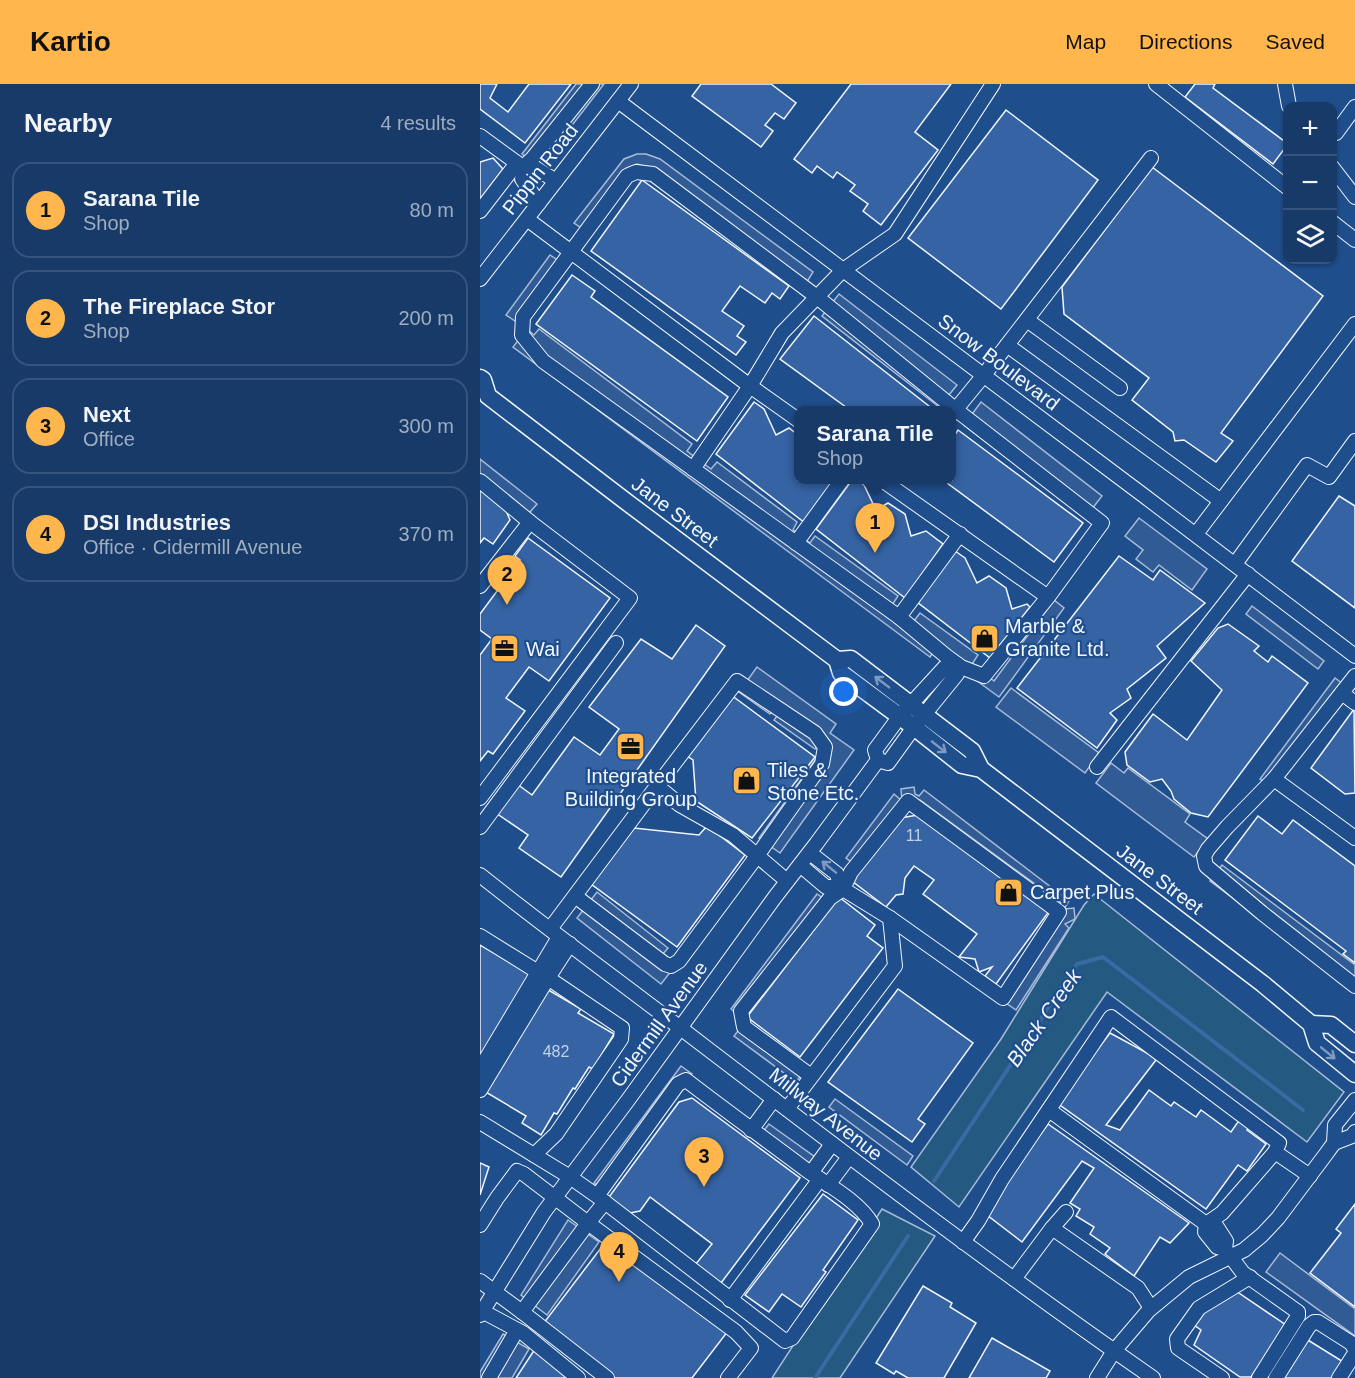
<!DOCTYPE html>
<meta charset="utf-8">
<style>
:root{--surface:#173a69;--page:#20416f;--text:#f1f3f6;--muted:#9eadc0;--line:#36547d;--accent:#ffb74d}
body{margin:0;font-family:Helvetica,sans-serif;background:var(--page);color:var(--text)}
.controls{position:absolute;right:18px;top:18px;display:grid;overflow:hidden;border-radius:12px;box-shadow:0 2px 4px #0004}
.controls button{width:54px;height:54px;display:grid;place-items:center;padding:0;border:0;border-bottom:2px solid var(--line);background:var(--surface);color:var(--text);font:30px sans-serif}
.you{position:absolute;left:364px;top:608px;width:21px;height:21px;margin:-15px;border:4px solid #fff;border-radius:50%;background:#1a73e8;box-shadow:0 0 0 9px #1a73e833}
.badge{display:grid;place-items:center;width:39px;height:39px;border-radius:50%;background:var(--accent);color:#111;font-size:20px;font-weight:700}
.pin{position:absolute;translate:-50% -50px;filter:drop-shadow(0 2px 3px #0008)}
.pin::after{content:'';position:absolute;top:32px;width:21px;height:18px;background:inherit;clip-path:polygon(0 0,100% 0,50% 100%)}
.popup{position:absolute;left:314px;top:322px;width:162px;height:78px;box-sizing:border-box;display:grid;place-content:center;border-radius:12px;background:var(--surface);filter:drop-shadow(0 2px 4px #0005);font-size:20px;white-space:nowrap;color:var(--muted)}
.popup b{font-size:22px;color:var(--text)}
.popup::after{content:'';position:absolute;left:50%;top:100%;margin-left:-12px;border:12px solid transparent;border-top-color:var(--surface)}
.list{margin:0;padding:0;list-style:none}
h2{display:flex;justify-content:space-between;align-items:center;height:78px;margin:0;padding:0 24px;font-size:26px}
h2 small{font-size:20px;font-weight:400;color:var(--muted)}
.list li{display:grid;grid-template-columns:39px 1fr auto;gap:18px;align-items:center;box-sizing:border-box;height:96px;margin:0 12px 12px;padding:0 12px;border:2px solid var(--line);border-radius:18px}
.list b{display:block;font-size:22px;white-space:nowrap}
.list p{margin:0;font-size:20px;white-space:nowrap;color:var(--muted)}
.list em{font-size:20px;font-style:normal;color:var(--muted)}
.icon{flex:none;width:33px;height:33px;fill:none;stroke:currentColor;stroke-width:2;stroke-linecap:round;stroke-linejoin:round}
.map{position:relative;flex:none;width:875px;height:1294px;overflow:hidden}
header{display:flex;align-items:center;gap:36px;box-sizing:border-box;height:84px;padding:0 30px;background:var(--accent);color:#111}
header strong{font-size:28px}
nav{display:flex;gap:33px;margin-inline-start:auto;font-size:21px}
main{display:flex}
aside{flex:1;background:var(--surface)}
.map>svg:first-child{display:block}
.green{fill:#245a82;stroke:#a8bbd7;stroke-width:1.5}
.parking{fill:#305b95;stroke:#a8bbd7;stroke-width:1.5}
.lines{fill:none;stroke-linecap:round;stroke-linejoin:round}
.stream{stroke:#3b69a3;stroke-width:4}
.building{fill:#3563a3;stroke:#f2f6ff;stroke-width:1.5}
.minor-casing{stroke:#f2f6ff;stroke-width:16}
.major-casing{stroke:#f2f6ff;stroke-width:19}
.minor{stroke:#1f4e8c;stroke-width:14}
.major{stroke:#1f4e8c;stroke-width:16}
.oneway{stroke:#7e9ac0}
.labels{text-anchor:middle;stroke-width:4.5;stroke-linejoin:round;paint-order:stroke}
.number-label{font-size:16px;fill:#c3d1e8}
.street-label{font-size:20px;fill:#f2f6ff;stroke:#1f4e8c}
.poi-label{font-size:20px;fill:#f2f6ff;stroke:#1f4e8c;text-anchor:start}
.water-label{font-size:21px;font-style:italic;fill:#f2f6ff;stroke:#1f4e8c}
</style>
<header>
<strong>Kartio</strong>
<nav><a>Map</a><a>Directions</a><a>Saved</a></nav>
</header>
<main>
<aside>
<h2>Nearby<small>4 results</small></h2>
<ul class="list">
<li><span class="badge">1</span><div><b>Sarana Tile</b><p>Shop</p></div><em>80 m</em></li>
<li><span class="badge">2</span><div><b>The Fireplace Stor</b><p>Shop</p></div><em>200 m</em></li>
<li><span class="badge">3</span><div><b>Next</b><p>Office</p></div><em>300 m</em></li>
<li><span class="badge">4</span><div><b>DSI Industries</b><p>Office · Cidermill Avenue</p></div><em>370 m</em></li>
</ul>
</aside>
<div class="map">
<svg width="875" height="1294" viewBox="0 0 875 1294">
<rect width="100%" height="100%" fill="#1f4e8c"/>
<g class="green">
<path d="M614 810 864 1008 827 1058 627 908 479 1123 431 1083 521 955 604 821Z"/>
<path d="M402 1125 455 1152 360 1294H292Z"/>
</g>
<g class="parking">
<path d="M96 0H124L59 84 42 70Z"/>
<path d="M157 70H166L180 75 333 188 325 201 176 85 157 80 146 84 103 145 94 139 144 75Z"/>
<path d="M70 171 79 177 35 237 26 231Z"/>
<path d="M359 210 477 301 459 323 342 232Z"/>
<path d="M47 245 54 251 59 245 212 360 207 367 231 385 237 378 317 438 313 446 330 459 335 452 418 512 412 521 434 537 440 529 498 571 492 580 514 597 574 516 584 524 519 613 455 566 450 573 33 263Z"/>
<path d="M501 318 622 412 605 434 484 341Z"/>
<path d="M0 375 57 420 44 435 0 401Z"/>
<path d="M659 434 727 485 712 506 679 481 673 488 656 475 663 466 645 452Z"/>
<path d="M772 522 844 577 838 585 766 530Z"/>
<path d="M277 583 356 640 350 649 374 666 300 769 279 754 345 662 340 658 335 665 294 636 300 628 295 624 290 630 259 608Z"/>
<path d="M855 594 867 603 792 704 780 695Z"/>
<path d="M531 604 619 669 605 689 516 623Z"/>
<path d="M631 679 644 689 648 684 710 730 705 738 728 755 714 773 616 699Z"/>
<path d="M434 703 435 710 439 712 444 706 589 817 584 825 594 824 595 835 585 840 589 844 536 926 526 919 581 836V819L440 716 417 723 374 780 366 774 414 710 422 717 421 705Z"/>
<path d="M742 781 875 881V905L730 797Z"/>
<path d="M117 808 188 864 182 871 196 881 181 900 97 834Z"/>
<path d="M337 810 346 816 259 932 251 925Z"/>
<path d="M261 943 323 989 316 998 254 952Z"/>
<path d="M201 982 212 990 126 1107 114 1099Z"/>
<path d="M355 1015 433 1072 427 1081 349 1023Z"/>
<path d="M289 1040 335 1073 328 1082 282 1049Z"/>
<path d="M88 1136 119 1158 67 1231 41 1211Z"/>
<path d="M800 1169 875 1225V1252L786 1188Z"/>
<path d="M23 1250 49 1265 32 1294H0V1288Z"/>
</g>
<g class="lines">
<g class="stream">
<path d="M454 1097 597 880 623 873 823 1026"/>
<path d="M335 1294 428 1152"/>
</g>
</g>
<g class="building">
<path d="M0 0H17L10 14 28 28 49 0H91L45 59 0 25Z"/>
<path d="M221 0H291L316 19 304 35 295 29 285 41 293 47 281 63 212 12Z"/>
<path d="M371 0H471L435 48 458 66 401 141 383 127 388 120 370 107 375 101 357 88 353 94 337 82 332 89 314 75Z"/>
<path d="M715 0H735L733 4 808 60 793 80 705 13Z"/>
<path d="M526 26 618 96 521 225 428 154Z"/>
<path d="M13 74 23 85 0 115V78Z"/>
<path d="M672 83 843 212 741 349 753 357 736 378 704 356 695 357 693 348 652 316 669 294 584 230 582 203Z"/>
<path d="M162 96 309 202 300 215 292 209 285 219 260 202 242 227 264 242 257 252 266 258 256 271 111 167Z"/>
<path d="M92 191 115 207 111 213 248 313 217 357 56 240Z"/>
<path d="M334 232 454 326H370L300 275Z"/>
<path d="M274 318 284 325 296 351 309 344 318 351V396H356L325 439 236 370Z"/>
<path d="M478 346 603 439 574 478 463 396H472V355Z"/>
<path d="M372 396H377L384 401 396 426 408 419 425 430 431 452 446 447 463 460 425 514 336 445Z"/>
<path d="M0 404 24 422 30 436 13 460 4 454 0 459Z"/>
<path d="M859 412 875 422V524L812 477Z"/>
<path d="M48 454 130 514 69 597 49 583 26 614 45 627 13 670 8 667 0 677V571L12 555 0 546V530L40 476 35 472Z"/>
<path d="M475 467 485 474 497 499 509 492 526 504 532 525 547 520 550 523 510 574 437 518Z"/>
<path d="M639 472 673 496 680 486 725 519 677 562 686 574 647 605 651 614 630 629 637 636 617 664 537 604Z"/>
<path d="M748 540 779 562 774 567 788 578 792 572 828 599 728 733 711 729 694 715 691 707 682 695 670 698 647 681 645 668 673 630 707 656 742 606 711 577 738 544Z"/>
<path d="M216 541 245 562 81 793 39 764 48 751 16 729 37 700 52 711 94 653 120 671 139 645 109 623 161 555 192 575Z"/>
<path d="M251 611 335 673 272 754 216 717 213 676 207 672Z"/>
<path d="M874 625 875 709 865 710 831 684Z"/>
<path d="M438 731 570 826 516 900 505 892 512 883 499 888 495 875 479 873 497 850 443 810 454 796 434 782 425 794 423 810 416 811 406 823 372 797 420 734Z"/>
<path d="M778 732 802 750 813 736 875 782V879L863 870 866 867 745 776Z"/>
<path d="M227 742 265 771 197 863 111 800 154 744 219 751Z"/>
<path d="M359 813 395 841 387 852 403 864 320 973 267 933Z"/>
<path d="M0 861 51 890 0 977Z"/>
<path d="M65 904 101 925 98 929 134 950 113 985 109 983 95 1005 93 1004 77 1030 74 1029 61 1051 42 1039 46 1032 4 1007Z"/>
<path d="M418 905 493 959 438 1035 445 1040 432 1058 348 998Z"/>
<path d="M630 949 669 970 676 976 626 1041 640 1046 669 1006 691 1022 694 1018 716 1033 721 1026 751 1048 760 1035 769 1042 767 1046 786 1060 767 1087 758 1081 726 1125 577 1019Z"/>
<path d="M212 1014 320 1094 241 1199 215 1181 232 1160 170 1113 160 1127 150 1129 129 1113 199 1018Z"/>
<path d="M568 1040 709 1139 690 1159 680 1153 654 1192 625 1170 630 1164 610 1150 614 1143 596 1132 600 1125 590 1119 614 1084 602 1077 542 1158 507 1131 532 1089Z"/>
<path d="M0 1079 9 1083 0 1111Z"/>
<path d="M343 1110 378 1136 343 1186 346 1188 321 1223 302 1210 289 1228 265 1211Z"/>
<path d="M875 1120V1223L830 1189 861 1149 856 1145Z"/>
<path d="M127 1156 248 1247 212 1294H134L63 1240Z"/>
<path d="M443 1202 472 1219 470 1223 496 1239 464 1294H428L416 1287 414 1290 396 1279Z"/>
<path d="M753 1205 806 1241 771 1293H760L714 1261 721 1246 714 1241 731 1218Z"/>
<path d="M823 1253 865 1279 856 1294H799Z"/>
<path d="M512 1254 570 1287 566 1294H489Z"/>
<path d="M55 1265 87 1294H36Z"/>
</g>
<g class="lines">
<defs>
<g id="minor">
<path d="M676 0 808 104"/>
<path d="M805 0 809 22"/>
<path d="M138 17 663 411 875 572"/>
<path d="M856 49 875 23"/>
<path d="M0 52 37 79 44 85"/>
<path d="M852 83 875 113"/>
<path d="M42 84 52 75 112 0"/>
<path d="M59 119 42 95 44 86 52 82 76 97"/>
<path d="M0 127 37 79"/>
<path d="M47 135 270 302 318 336"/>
<path d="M852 138 875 156"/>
<path d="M0 195 151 0"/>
<path d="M547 236 640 304"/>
<path d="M527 261 741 417"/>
<path d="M472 330 504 291 671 74"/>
<path d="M213 385 270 302 302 249 363 186 415 150 513 0"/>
<path d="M402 396 568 513 504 592 481 583 466 572 419 533 63 277 42 251 43 233 147 92 156 88 173 90 337 213 475 325 622 439 568 513"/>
<path d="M0 397 50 438 0 502"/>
<path d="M716 450 875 240"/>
<path d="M316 459 362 396"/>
<path d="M755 480 827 381 849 393 875 357"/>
<path d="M419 533 480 450"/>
<path d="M875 592 794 695 875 754"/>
<path d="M862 609 875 619"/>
<path d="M617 683 768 490"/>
<path d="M794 695 747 743 728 765 724 772 726 782 782 829 875 902"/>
<path d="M0 714 150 514 50 438"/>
<path d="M0 743 136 559"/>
<path d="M330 769 357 790 360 803"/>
<path d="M320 781 346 803H360L363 805 410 834 523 914 579 828 428 717 371 788 363 805 350 814 261 927 264 943 331 992"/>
<path d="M0 791C74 850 150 905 224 962 372 1075 520 1188 673 1294"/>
<path d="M95 812 185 880 191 882 199 877 277 772 342 680 345 663 335 649 257 597 177 702"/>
<path d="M70 845 177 702 200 721 253 751 307 797"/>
<path d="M0 852 58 888"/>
<path d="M0 985 79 853"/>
<path d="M0 1006 68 894"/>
<path d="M307 1025 415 882 410 834"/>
<path d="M569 1026 726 1140H735L746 1157 745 1165 763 1189 818 1228V1232L779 1294"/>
<path d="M0 1038 90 1093 117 1112 198 1000 206 996C245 1026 285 1055 325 1085 346 1100 379 1117 392 1140L312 1254 305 1257 117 1112"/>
<path d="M271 1046 294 1015"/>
<path d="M854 1059 872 1052 875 1048"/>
<path d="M54 1071 76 1050 141 955 142 944 68 894 90 860"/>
<path d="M331 1089 352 1060"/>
<path d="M348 1101 369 1073"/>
<path d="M125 1118 108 1139 256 1248 271 1264 248 1294"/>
<path d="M586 1128 572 1144 658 1204 671 1224"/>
<path d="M726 1140 742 1129 795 1068"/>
<path d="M726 1140 725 1148 737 1163 745 1165"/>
<path d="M0 1141 17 1114 37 1087 44 1090 108 1139 42 1228 0 1197"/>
<path d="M483 1158 498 1137 522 1095 631 933 799 1059 795 1068 830 1092"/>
<path d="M534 1195 572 1144"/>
<path d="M250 1216 340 1095"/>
<path d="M0 1226 43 1249 98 1294"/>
<path d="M42 1228 127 1294"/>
<path d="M0 1231 64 1128 148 1016 295 813 336 760 398 676 395 666 420 632 465 583 477 580V590L434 643 408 679 398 676"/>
<path d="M9 1294 37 1246"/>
<path d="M617 1294 634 1267 669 1226 709 1193 764 1166 782 1151 798 1134 846 1070 854 1059 855 1041 875 1016"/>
<path d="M742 1294 698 1264 697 1255 719 1224 770 1193"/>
<path d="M796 1294 829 1242 834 1238H838L871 1259 875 1265"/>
<path d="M859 1294 875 1269"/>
</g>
<g id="major">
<path d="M0 294 3 296 8 312 148 419 357 576 361 589 434 643 482 681 501 685 783 900 831 940 837 959 875 990"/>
<path d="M357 576 371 575 492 667 501 685"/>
<path d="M831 940 851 941 875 960"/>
</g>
</defs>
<use href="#minor" class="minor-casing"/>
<use href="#major" class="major-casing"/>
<use href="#minor" class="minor"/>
<use href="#major" class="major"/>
</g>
<defs><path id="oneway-shaft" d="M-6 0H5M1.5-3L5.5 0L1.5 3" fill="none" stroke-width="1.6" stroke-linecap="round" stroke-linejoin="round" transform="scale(1.5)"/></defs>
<g class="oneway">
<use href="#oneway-shaft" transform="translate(402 598) rotate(-143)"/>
<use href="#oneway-shaft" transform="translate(459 663) rotate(38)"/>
<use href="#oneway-shaft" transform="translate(349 783) rotate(-141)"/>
<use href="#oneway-shaft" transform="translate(848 969) rotate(39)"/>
</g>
<defs>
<symbol id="shop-square" viewBox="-11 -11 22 22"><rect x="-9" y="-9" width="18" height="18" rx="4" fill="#ffb74d" stroke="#1f4e8c"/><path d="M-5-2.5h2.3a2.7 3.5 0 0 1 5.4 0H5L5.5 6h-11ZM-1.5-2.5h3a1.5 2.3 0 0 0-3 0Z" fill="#111"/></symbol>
<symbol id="office-square" viewBox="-11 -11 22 22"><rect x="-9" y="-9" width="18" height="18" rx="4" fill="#ffb74d" stroke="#1f4e8c"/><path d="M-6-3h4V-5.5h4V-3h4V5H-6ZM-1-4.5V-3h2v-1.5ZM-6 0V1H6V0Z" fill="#111"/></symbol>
</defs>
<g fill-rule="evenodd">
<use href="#shop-square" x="488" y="538" width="33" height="33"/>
<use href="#office-square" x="8" y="548" width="33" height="33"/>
<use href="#office-square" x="134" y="646" width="33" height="33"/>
<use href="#shop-square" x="250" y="680" width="33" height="33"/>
<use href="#shop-square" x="512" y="792" width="33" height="33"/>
</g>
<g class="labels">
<g class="number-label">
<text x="434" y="757">11</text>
<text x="76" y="973">482</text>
</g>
<g class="street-label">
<text transform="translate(60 85) rotate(-52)" y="7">Pippin Road</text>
<text transform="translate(519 278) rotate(37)" y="7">Snow Boulevard</text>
<text transform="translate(195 428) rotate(37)" y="7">Jane Street</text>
<text transform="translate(680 795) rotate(37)" y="7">Jane Street</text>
<text transform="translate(179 940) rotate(-54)" y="7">Cidermill Avenue</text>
<text transform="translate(346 1030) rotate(38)" y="7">Millway Avenue</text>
</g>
<g class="poi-label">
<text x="525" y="549">Marble &amp;<tspan x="525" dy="23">Granite Ltd.</tspan></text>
<text x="46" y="572">Wai</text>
<text x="287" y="693">Tiles &amp;<tspan x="287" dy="23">Stone Etc.</tspan></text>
<text x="151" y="699" text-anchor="middle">Integrated<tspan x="151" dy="23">Building Group</tspan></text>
<text x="550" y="815">Carpet Plus</text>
</g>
<g class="water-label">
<text transform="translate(564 934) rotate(-55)" y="7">Black Creek</text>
</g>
</g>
</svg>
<div class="controls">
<button>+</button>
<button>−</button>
<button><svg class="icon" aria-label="layers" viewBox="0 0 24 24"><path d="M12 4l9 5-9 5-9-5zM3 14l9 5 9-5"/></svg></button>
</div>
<div class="you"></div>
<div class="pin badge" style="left:395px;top:469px">1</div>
<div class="popup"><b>Sarana Tile</b>Shop</div>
<div class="pin badge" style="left:27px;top:521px">2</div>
<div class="pin badge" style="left:224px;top:1103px">3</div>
<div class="pin badge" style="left:139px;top:1198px">4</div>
</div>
</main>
